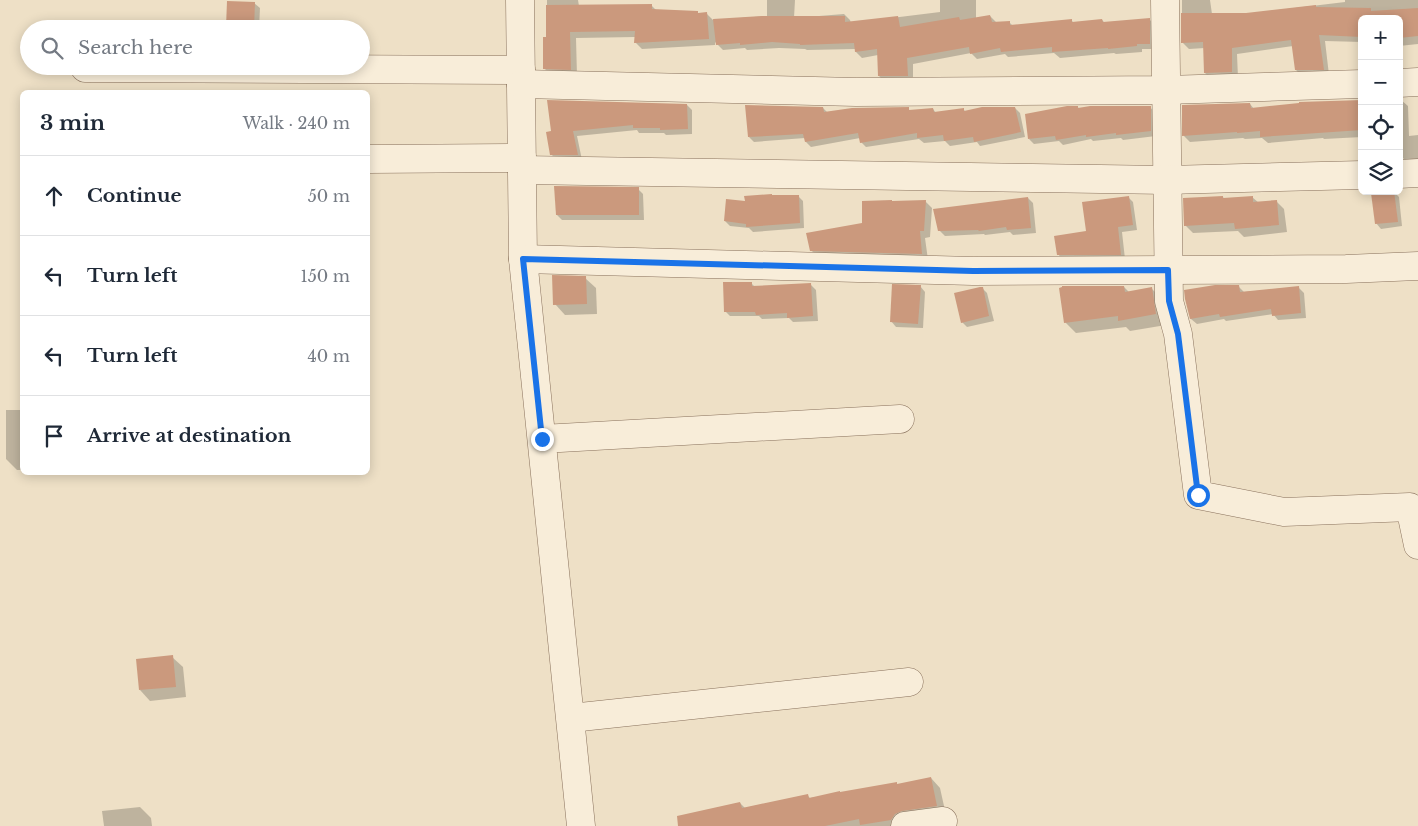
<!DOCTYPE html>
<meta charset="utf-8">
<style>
:root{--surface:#fff;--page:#f6f6f7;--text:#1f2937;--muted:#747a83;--line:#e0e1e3}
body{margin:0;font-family:"Libre Baskerville",serif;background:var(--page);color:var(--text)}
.controls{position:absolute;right:15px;top:15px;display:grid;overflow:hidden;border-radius:8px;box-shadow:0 2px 12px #0003}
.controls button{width:45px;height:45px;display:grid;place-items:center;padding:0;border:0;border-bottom:1px solid var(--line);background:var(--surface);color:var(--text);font:25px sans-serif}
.stop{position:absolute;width:15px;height:15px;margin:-11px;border:4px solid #1a73e8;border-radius:50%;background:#fff}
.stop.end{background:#1a73e8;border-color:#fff;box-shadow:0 1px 5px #0008}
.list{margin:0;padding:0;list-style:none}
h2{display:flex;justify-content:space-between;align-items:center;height:65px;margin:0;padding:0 20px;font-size:21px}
h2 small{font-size:16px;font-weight:400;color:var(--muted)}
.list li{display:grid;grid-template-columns:32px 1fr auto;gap:15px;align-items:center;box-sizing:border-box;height:80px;padding:0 20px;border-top:1px solid var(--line)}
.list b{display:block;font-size:19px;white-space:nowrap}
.list em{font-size:16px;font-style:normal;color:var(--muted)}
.icon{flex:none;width:28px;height:28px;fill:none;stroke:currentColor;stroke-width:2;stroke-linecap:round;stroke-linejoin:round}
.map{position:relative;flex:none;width:1418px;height:826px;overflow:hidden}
.search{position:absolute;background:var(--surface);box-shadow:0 2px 12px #0003;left:20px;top:20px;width:350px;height:55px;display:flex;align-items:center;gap:12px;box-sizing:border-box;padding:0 18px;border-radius:28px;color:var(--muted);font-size:19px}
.panel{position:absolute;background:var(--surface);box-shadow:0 2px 12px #0003;left:20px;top:90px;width:350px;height:385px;border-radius:8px}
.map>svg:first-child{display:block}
.shadow{fill:#0003}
.building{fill:#cb997d}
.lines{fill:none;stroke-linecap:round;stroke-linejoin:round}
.minor-casing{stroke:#89715c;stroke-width:29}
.minor{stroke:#f8edd9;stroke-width:28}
.route{stroke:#1a73e8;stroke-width:6}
</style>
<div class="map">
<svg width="1418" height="826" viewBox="0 0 1418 826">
<rect width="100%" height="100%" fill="#eee0c6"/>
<g class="shadow">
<path d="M547 0H578L579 6 651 5 657 11 697 12 699 14H707L713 20 767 16V0H795L794 18 844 14 850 20 851 23 940 12V0H976V19L990 16 996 22H1009L1013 26 1072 21 1074 23 1102 20 1105 23 1149 19 1155 25V49H1142V52L1116 54 1114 53 1060 58 1054 53 1008 57 1005 54 977 59 971 53 913 64V82H885L879 76 878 55 862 58 856 52V49L807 50 805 49 779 48 747 50 745 48 723 50 715 42V45L642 49 635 42 636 37 576 38 577 76 551 75 544 68 547 38Z"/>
<path d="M1182 0H1210L1212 14H1246L1345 2V0H1418V44L1399 46V19H1362V42L1325 41 1329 75 1302 76 1296 70 1293 46 1237 54 1238 78 1211 79 1205 73V48L1189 49 1182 42Z"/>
<path d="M254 3 260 8 259 29H229L227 27Z"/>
<path d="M1399 100H1401L1408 106 1409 136 1418 135V166H1411L1403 158 1400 135H1399Z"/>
<path d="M1362 101V137L1324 139 1323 138 1268 143 1262 138 1245 139 1243 138 1190 142 1184 136 1183 106 1250 104 1254 109Z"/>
<path d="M687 105 692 110V134L666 135 664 133H639L637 130 577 136 582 160 556 159 551 154 552 132Z"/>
<path d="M1078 107 1079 109 1150 107 1155 113 1156 136 1123 140 1121 138 1093 141 1091 139 1063 145 1059 141 1034 144 1029 139Z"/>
<path d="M823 108 828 113 908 109 911 111 933 109 936 113 963 109 966 112 1015 108 1020 113 1025 137 980 146 977 142 950 146 945 141 924 143 919 139 866 147 861 142 860 138 811 147 806 142 805 138 754 142 749 137Z"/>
<path d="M638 189 643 194 644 220H562L557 215Z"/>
<path d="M1394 192 1399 197 1402 226 1381 229 1376 223Z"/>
<path d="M798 196 803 201 804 228 753 232 749 228 730 226 725 221 746 202Z"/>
<path d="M1128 197 1133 202 1137 230 1122 232 1125 259 1063 260 1058 254 1088 232Z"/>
<path d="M1223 197 1225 200 1252 197 1259 203 1276 201 1284 209 1287 232 1244 237 1238 231 1193 233 1185 225Z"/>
<path d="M1028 198 1033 203 1036 233 1013 235 1010 232 985 235 984 234 945 236 939 230Z"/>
<path d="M925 201 932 208 930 237 925 238 928 260 818 257 811 250 863 224 892 202Z"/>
<path d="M585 278 596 288 597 314 565 315 555 304Z"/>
<path d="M751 283 755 287 811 285 816 290 818 321 793 322 789 318 762 319 759 316H730L725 311Z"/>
<path d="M920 286 925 292 923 328 896 327 891 321Z"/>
<path d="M1238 286 1244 292 1298 287 1304 293 1306 318 1278 320 1273 314 1226 321 1224 319 1197 324 1191 319 1186 299Z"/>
<path d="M1124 287 1129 292 1152 289 1162 299 1166 325 1130 331 1126 327 1076 333 1065 322Z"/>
<path d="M982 288 987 293 994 321 967 327 962 322Z"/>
<path d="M6 410H22V470H17L6 459Z"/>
<path d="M172 657 183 667 186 697 150 701 140 690Z"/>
<path d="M931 778 940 788 946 815 903 826H715L740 803 745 808 807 795 810 798 898 785Z"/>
<path d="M140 807 151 818 152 826H104L102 811Z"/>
</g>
<g class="building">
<path d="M227 1 255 2 254 28 226 27Z"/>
<path d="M652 4V9L698 11V13L707 12 709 39 634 43 635 31 570 32 571 70 543 69V37H546V5Z"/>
<path d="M1316 5V7L1371 8V11L1418 8V36L1399 38V19H1362V37L1319 35 1324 70H1295L1291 40 1232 48V72L1204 73 1203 42 1181 43V13H1246Z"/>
<path d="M990 15 992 22 1010 21V25L1072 19V22L1102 19 1103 22 1150 18V44H1137V46L1108 49V48L1052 52V47L1001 52 1000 48 970 54 969 47 907 58 908 76H878L877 49 855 52 854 43 800 45V44L772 42 740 45V43L716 45 713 19 762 16H845V22L898 16 900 27 959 17 960 20Z"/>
<path d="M1402 98 1403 128 1399 129V99Z"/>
<path d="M547 100 687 104 688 129 660 130V128H633V125L573 131 578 155H550L546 132 551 131Z"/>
<path d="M1362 100V130L1260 137V131L1237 133V132L1182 136V105L1250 103 1251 108 1299 103V102Z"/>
<path d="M745 105 823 107 824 112 852 108 909 107V110L933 108 934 112 964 108V111L982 107H1015L1021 132 974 142 973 137 944 141 943 135 917 138V133L860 143 858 133 805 142 803 134 748 137Z"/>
<path d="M1067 106H1078V108L1090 106H1151V131L1116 135V133L1086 137V135L1056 140 1055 136 1028 139 1025 114Z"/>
<path d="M554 186 639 187V215H556Z"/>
<path d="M1386 191H1394L1398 222 1375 224 1371 193Z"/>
<path d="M772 194V195H799L800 223 746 227V224L724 221 726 199 745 201 744 196Z"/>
<path d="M1129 196 1133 225 1118 227 1121 255H1057L1054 236 1086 231 1082 202Z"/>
<path d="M1223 196V198L1253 196V202L1277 200 1279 225 1235 229 1234 223 1184 226 1183 198Z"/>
<path d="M1028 197 1031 228 1007 230 1006 227 979 231 978 230 938 231 933 209Z"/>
<path d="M892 200V201L926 200 924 231H920L922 254 810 251 806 233 862 223V201Z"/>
<path d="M552 275 586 276 587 304 553 305Z"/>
<path d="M723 282H752V286L811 283 813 316 787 318V313L756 315 755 312H724Z"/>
<path d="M892 284 921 285 918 324 890 322Z"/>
<path d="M1215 285H1239L1240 292 1299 286 1301 313 1272 316 1271 309 1220 317 1219 314 1190 319 1185 299 1184 290Z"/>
<path d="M1062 286H1124L1125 292 1152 287 1156 314 1118 321V316L1064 323 1059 288 1062 287Z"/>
<path d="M980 287H983L989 316 961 323 954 293Z"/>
<path d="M173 655 176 687 139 690 136 659Z"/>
<path d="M931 777 937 806 902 811 895 814 891 820 860 825 859 819 825 826H678L677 816 740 802 742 808 808 794 809 798 840 791V792L897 782V784Z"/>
</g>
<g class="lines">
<defs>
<g id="minor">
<path d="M520 0 523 259 581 826"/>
<path d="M1165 0 1169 301 1178 334 1198 495 1284 512 1410 507 1418 545"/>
<path d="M85 68 521 70"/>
<path d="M1399 83 1418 82"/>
<path d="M521 84 856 92 1166 90 1362 84"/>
<path d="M368 159 522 158"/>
<path d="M522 170 1167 180 1362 175"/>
<path d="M1399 174 1418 173"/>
<path d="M523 259 973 271 1346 269 1418 266"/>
<path d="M542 439 900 419"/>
<path d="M571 718 909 682"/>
<path d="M905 826 943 821"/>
</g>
</defs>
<use href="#minor" class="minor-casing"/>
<use href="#minor" class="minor"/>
</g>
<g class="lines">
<path class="route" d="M542 439 523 259 973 271 1168 270 1169 301 1178 334 1198 495"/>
</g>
</svg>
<div class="controls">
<button>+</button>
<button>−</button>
<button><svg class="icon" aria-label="locate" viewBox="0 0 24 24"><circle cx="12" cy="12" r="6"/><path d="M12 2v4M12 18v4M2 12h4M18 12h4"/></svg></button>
<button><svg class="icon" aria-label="layers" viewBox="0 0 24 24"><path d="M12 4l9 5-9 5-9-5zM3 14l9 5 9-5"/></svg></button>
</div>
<div class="stop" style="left:1198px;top:495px"></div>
<div class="stop end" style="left:542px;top:439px"></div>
<div class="search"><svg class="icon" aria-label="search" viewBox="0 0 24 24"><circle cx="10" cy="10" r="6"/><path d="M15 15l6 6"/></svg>Search here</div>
<section class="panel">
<h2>3 min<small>Walk · 240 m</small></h2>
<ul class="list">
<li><svg class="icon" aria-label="ahead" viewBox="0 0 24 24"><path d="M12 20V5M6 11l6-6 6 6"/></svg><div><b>Continue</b></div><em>50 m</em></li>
<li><svg class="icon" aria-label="left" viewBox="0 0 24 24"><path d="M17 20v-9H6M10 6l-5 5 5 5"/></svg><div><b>Turn left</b></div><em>150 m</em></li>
<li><svg class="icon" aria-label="left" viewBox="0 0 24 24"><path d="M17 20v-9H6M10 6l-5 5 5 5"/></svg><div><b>Turn left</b></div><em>40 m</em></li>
<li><svg class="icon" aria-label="arrive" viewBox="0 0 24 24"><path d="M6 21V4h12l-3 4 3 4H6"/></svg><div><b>Arrive at destination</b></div></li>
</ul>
</section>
</div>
